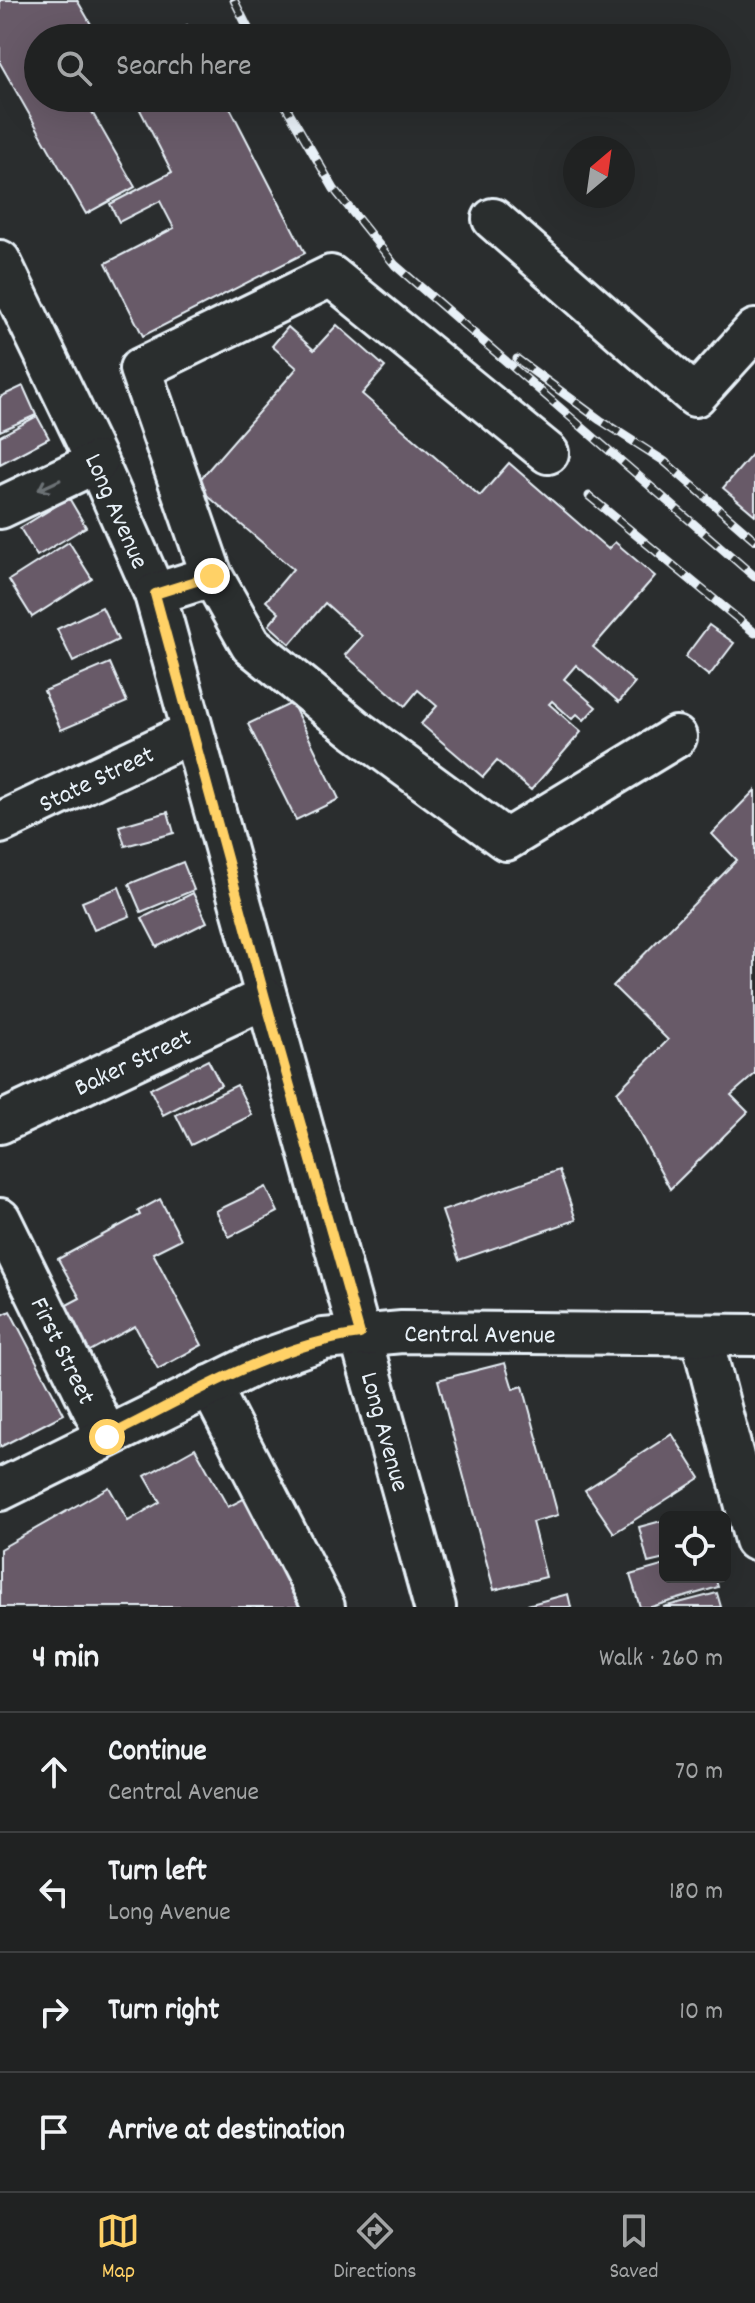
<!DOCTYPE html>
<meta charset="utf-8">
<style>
:root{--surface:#202222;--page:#282a2a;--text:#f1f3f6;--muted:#a2a4a5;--line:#3d3f40;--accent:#ffd166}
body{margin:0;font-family:Dekko,sans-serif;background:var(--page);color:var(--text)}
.controls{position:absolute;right:24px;bottom:24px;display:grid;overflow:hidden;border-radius:12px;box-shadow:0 8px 32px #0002}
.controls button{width:72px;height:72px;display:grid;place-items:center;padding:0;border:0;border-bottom:2px solid var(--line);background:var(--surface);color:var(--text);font:40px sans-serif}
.compass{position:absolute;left:563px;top:136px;width:72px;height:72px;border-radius:50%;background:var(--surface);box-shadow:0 8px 32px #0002;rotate:29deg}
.stop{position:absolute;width:24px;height:24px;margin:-18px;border:6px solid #ffd166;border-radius:50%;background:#fff}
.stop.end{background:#ffd166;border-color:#fff;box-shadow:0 2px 8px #0008}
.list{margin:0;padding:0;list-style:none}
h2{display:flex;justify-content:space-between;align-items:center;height:104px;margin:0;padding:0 32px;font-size:34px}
h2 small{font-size:26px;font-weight:400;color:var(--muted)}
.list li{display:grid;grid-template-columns:52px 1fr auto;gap:24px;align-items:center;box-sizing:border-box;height:120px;padding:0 32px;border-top:2px solid var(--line)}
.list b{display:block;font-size:30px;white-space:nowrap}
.list p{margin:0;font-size:26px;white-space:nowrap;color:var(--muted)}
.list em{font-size:26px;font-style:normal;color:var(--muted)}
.icon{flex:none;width:44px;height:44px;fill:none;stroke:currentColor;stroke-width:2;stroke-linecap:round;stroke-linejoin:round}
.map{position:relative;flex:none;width:755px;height:1607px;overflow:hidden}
.search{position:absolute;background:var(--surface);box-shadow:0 8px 32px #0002;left:24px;right:24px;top:24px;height:88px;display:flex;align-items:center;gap:20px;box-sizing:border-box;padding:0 28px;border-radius:44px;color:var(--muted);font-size:30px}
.sheet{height:584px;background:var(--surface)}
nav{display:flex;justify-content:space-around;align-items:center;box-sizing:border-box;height:112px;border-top:2px solid var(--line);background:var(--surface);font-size:22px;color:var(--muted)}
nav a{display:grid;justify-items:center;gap:4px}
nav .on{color:var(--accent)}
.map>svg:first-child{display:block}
.building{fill:#675a67;stroke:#e8f1f8;stroke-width:2}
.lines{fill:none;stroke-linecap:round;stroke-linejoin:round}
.minor-casing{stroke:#e8f1f8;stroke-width:46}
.minor{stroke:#2a2d2e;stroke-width:40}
.rail-casing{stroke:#e8f1f8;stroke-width:9}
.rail{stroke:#2a2d2e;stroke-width:6;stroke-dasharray:18;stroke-linecap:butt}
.oneway{stroke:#6c7275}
.route{stroke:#ffd166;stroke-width:10}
.labels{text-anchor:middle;stroke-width:7;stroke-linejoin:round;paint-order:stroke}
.street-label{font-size:26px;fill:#e8f1f8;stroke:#2a2d2e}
</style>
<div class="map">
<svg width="755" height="1607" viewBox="0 0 755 1607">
<rect width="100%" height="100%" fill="#2a2d2e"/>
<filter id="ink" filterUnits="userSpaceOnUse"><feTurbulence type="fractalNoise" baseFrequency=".0125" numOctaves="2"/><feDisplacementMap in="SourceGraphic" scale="16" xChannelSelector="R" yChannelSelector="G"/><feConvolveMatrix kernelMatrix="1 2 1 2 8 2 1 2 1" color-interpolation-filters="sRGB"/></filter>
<g filter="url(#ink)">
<g class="building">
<path d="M0 0H77L99 38H38V98H84L135 187 86 214 0 63Z"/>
<path d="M187 25 194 38H162Z"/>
<path d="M134 98H225L305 253 143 336 106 263 174 228 160 201 119 222 110 204 172 172Z"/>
<path d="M337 325 385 367 362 394 480 496 509 463 608 549 615 542 655 576 593 647 635 683 619 702 576 665 564 679 596 707 584 720 577 714 572 719 552 701 549 704 581 732 531 790 497 761 483 777 421 724 437 706 418 690 405 706 345 655 362 636 325 603 290 644 269 625 279 613 266 601 293 569 195 485 297 368 272 346 288 327 314 350Z"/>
<path d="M23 386 36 415 0 431V397Z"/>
<path d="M37 416 49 438 0 464V436Z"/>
<path d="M755 451V515L723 488Z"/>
<path d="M69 498 86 527 37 556 20 528Z"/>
<path d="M69 542 92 579 32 617 9 580Z"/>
<path d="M102 607 118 640 73 662 57 629Z"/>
<path d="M709 625 734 643 709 676 685 657Z"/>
<path d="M110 663 127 702 61 730 44 691Z"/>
<path d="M292 703 339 799 296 820 248 724Z"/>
<path d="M755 790V1074L731 1095 748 1112 670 1189 617 1092 668 1040 613 986 737 860 712 834Z"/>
<path d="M168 812 174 833 125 846 119 826Z"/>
<path d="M183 862 194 890 141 912 129 884Z"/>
<path d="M119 887 130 916 94 930 82 902Z"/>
<path d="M193 893 207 922 157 947 142 918Z"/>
<path d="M208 1060 221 1085 163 1115 150 1089Z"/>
<path d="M237 1085 252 1115 191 1145 176 1115Z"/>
<path d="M559 1170 576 1220 459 1260 442 1211Z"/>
<path d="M266 1187 278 1212 229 1237 216 1211Z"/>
<path d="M160 1199 181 1239 153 1253 202 1345 158 1369 135 1326 88 1352 63 1307 80 1298 58 1259 140 1215 138 1211Z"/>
<path d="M10 1311 64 1414 0 1447V1316Z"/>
<path d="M505 1363 513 1389 523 1386 558 1515 532 1522 546 1577 494 1590 438 1380Z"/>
<path d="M672 1434 700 1478 614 1533 585 1490Z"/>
<path d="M195 1448 228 1507 257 1492 313 1607H0V1549L109 1487 128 1521 160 1502 145 1476Z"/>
<path d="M665 1520V1559L648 1563 639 1527Z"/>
<path d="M665 1565V1577H715L718 1587 651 1607H640L630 1575Z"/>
<path d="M717 1593 721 1607H663Z"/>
<path d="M568 1594 571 1607H520Z"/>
</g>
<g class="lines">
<defs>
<g id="minor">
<path d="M493 219 695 396 755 330"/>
<path id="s1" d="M0 261 97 462 155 594 435 1607"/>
<path d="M0 508 97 462"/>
<path d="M212 576 251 645 356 730 506 840 676 737"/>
<path d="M155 594 212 576 140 369 331 276 548 453"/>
<path id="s2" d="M0 823 192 732"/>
<path id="s3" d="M0 1123 265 998"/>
<path id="s4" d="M0 1219 107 1437"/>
<path d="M701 1335 755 1540"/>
<path d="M210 1386 324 1607"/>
<path id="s5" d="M0 1490 264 1360 324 1339 402 1332 755 1335"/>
</g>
</defs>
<use href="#minor" class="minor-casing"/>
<use href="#minor" class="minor"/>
<defs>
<g id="rail">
<path d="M234 0 253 38"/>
<path d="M281 98 334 189 395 265 755 577"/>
<path d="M517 359 600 420 664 461 755 540"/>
<path d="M589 496 755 633"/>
</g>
</defs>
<use href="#rail" class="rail-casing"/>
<use href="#rail" class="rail"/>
</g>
<defs><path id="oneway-shaft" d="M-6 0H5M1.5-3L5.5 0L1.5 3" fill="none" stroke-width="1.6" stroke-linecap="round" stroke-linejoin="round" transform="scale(2)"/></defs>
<use class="oneway" href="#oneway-shaft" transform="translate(49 485) rotate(155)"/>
</g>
<g class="lines" filter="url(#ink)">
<path class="route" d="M107 1437C188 1397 269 1346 360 1334L265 998 155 594 212 576"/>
</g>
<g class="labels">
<g class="street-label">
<text dy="9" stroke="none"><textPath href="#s1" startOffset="276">Long Avenue</textPath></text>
<text dy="9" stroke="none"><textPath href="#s2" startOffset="106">State Street</textPath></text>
<text dy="9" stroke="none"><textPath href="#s3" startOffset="146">Baker Street</textPath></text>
<text dy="9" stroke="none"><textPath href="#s5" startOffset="514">Central Avenue</textPath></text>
<text dy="9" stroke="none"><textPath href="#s4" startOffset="146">First Street</textPath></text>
<text dy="9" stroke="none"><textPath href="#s1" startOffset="1236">Long Avenue</textPath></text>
</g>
</g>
</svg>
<div class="controls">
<button><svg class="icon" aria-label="locate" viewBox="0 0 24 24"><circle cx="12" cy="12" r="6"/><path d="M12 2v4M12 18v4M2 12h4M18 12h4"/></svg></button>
</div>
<svg class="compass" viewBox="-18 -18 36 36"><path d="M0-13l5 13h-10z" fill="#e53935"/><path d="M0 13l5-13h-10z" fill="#a2a4a5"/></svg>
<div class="stop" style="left:107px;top:1437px"></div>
<div class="stop end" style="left:212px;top:576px"></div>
<div class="search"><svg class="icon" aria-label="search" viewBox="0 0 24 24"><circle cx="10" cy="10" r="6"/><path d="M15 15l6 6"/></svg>Search here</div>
</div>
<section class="sheet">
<h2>4 min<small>Walk · 260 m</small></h2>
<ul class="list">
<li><svg class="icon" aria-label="ahead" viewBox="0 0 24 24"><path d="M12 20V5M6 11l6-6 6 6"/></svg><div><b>Continue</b><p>Central Avenue</p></div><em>70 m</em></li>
<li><svg class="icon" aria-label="left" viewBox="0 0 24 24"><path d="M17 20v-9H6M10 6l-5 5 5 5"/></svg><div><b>Turn left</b><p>Long Avenue</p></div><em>180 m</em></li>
<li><svg class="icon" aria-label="right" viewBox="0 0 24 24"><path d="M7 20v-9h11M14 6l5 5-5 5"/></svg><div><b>Turn right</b></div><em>10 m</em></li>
<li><svg class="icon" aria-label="arrive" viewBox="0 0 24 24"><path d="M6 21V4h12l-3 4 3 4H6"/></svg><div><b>Arrive at destination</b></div></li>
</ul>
</section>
<nav>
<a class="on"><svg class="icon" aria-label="map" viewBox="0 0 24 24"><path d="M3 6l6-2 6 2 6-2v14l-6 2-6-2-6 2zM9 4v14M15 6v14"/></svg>Map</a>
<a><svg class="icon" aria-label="directions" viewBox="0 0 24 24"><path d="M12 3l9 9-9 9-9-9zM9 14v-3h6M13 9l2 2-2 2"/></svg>Directions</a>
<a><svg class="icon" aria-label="saved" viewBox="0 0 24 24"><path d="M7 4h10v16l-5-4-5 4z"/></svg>Saved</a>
</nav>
